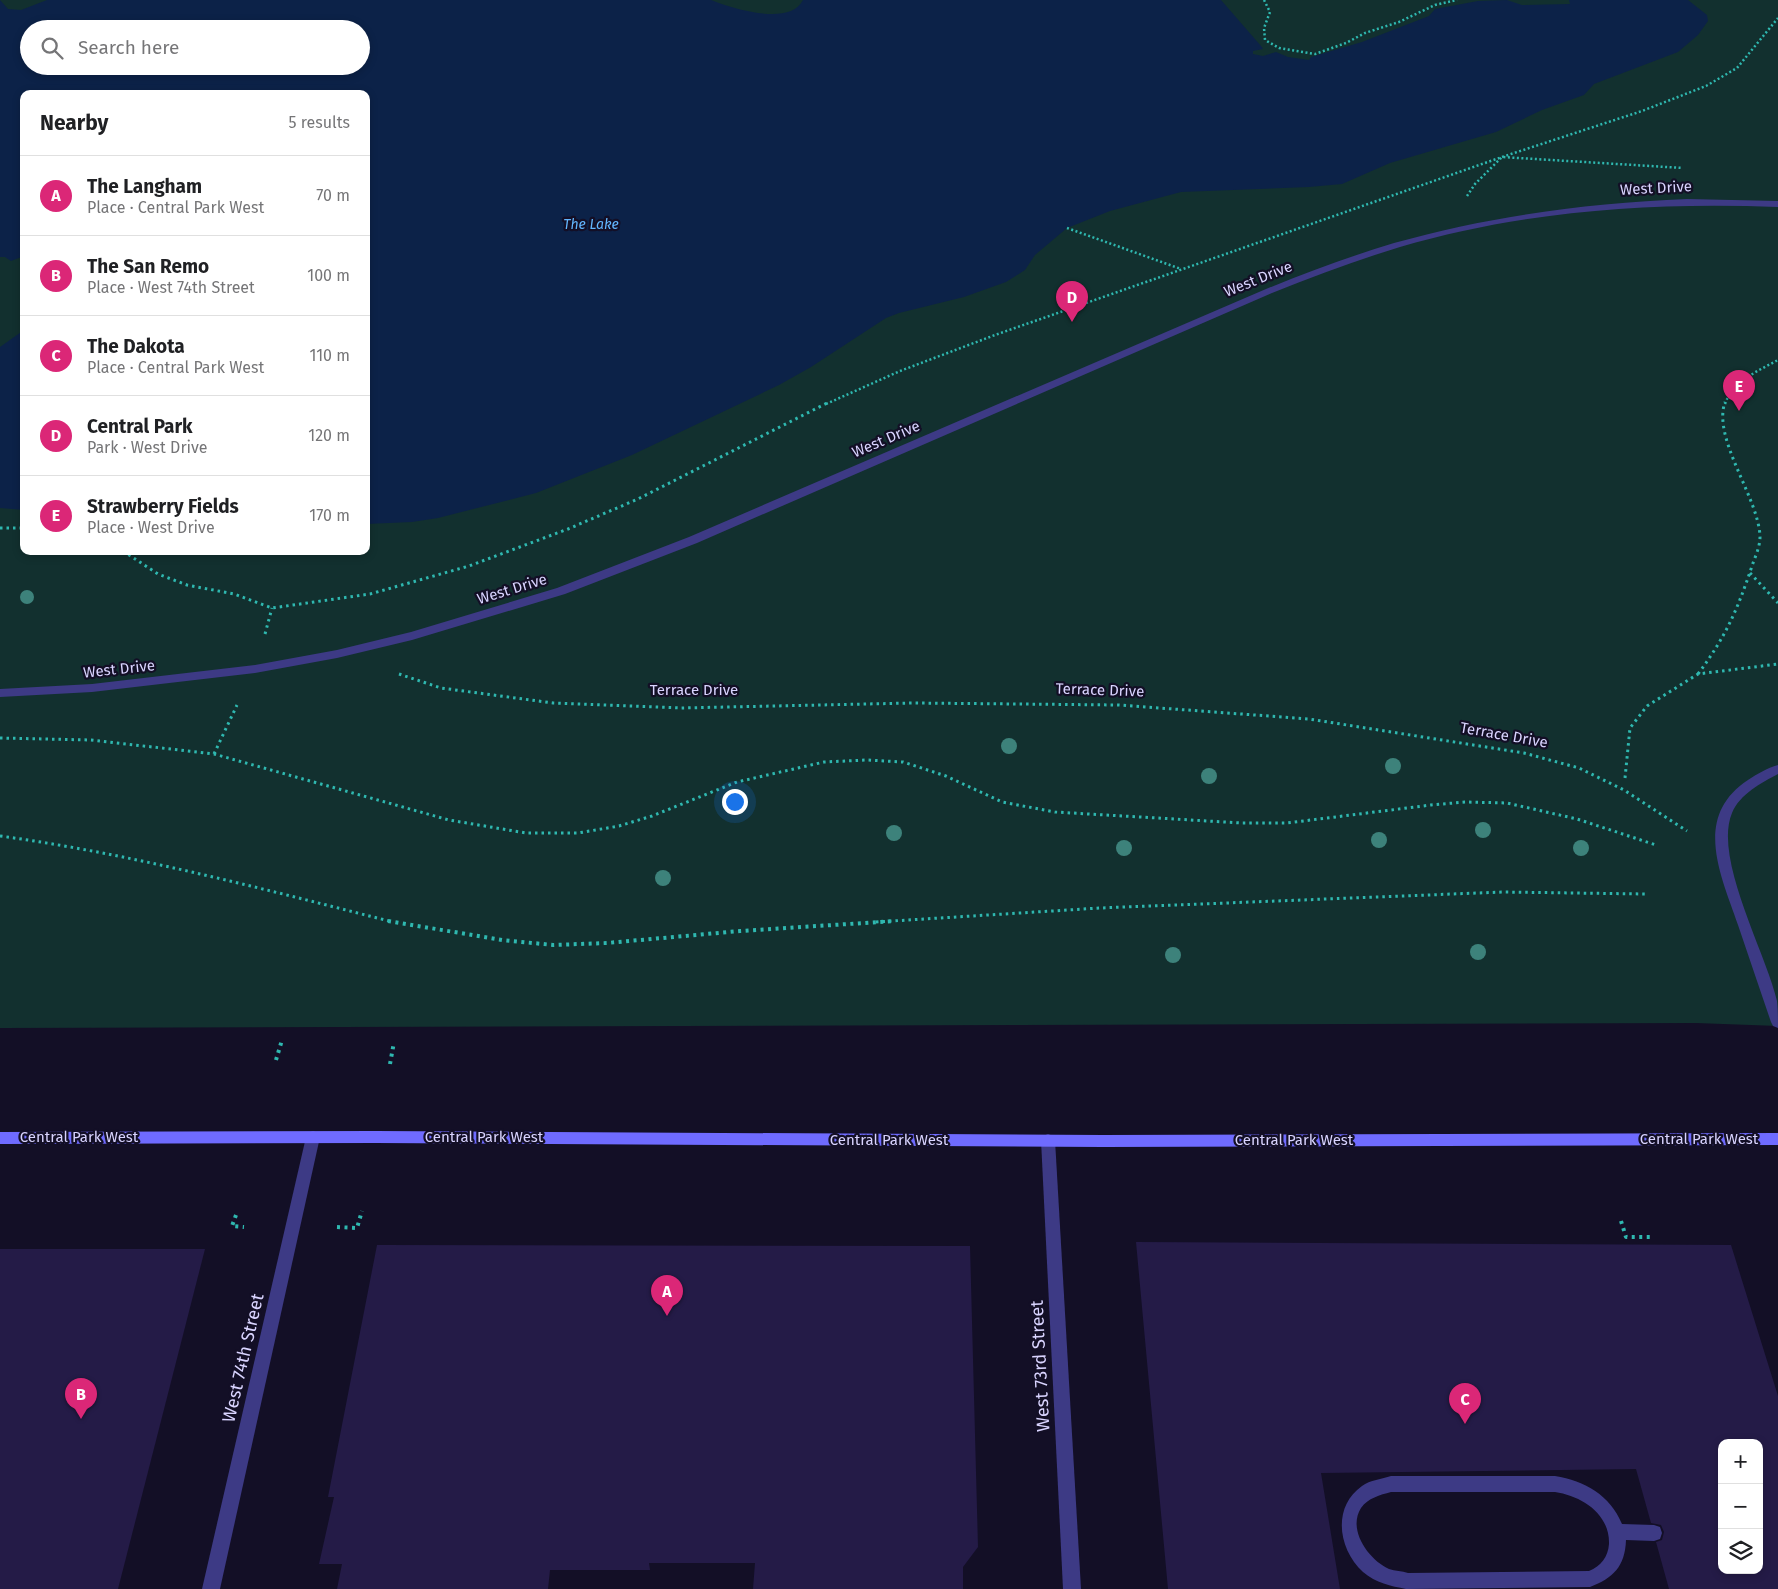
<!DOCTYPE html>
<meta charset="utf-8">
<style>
:root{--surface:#fff;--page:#f2f2f2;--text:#202124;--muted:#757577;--line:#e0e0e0;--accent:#db2777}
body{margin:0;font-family:"Fira Sans",sans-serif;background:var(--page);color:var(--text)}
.controls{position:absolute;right:15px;bottom:15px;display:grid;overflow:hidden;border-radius:10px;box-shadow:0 2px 8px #0003}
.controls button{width:45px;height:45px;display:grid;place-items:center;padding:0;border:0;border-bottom:1px solid var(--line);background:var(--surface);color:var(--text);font:25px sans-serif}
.you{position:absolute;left:734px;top:801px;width:18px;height:18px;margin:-12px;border:4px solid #fff;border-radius:50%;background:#1a73e8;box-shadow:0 0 0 8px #1a73e833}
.badge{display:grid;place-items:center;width:32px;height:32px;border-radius:50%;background:var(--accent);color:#fff;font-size:16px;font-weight:700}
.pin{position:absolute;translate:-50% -41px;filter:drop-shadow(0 1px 2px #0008)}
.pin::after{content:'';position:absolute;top:26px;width:18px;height:15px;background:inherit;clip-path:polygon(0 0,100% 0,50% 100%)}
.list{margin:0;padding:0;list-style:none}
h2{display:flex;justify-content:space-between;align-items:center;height:65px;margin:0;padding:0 20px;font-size:21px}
h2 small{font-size:16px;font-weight:400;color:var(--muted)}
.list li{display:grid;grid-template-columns:32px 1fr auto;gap:15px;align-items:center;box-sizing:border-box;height:80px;padding:0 20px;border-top:1px solid var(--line)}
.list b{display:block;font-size:19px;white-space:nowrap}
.list p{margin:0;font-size:16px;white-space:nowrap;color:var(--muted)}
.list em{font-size:16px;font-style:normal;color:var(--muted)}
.icon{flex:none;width:28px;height:28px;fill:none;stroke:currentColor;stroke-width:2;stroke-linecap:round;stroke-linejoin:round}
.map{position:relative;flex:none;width:1778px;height:1589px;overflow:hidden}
.search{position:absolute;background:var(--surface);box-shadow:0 2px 8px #0003;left:20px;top:20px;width:350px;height:55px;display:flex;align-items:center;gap:12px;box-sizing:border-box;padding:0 18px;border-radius:28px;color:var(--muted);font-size:19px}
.panel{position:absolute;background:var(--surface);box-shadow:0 2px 8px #0003;left:20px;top:90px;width:350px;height:465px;border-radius:10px}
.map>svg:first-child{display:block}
.green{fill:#12302f;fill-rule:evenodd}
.water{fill:#0c2248;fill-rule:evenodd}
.building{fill:#241b47;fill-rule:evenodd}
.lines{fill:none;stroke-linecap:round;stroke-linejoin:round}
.path-far2{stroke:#2fb8b0;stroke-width:2.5;stroke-dasharray:2 2.5;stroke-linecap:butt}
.path-far1{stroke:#2fb8b0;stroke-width:3;stroke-dasharray:2.5 4;stroke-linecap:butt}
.path{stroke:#2fb8b0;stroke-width:4;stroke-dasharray:3 4.5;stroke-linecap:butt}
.service{fill:#3d3a85;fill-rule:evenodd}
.pedestrian{fill:#3d3a85;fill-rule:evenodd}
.minor{fill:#3d3a85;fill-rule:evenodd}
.secondary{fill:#6f6bff;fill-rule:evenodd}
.tree{fill:#3d827b}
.labels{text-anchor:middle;stroke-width:4.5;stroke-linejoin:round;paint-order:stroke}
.far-water-label{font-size:14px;font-style:italic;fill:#62b6ff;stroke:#130f26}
.street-label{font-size:15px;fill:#d9d4ff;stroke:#130f26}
.near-street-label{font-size:18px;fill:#d9d4ff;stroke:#130f26}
</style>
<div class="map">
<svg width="1778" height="1589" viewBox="0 0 1778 1589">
<rect width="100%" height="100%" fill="#130f26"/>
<path class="green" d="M0 0H1778V1026L1696 1023 0 1028ZM29 29H361V66H29ZM24 94H366V551H24Z"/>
<g class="water">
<path d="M0 0 8 9 21 10 47 0H711C731 8 790 27 803 0H1221L1261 46 1263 49 1253 51V54L1263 56 1276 52 1288 57 1309 60 1311 57 1362 42 1429 16 1435 9 1478 1 1507 0 1522 5 1570 4 1569 0H1688L1707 15 1708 21 1698 35 1678 52 1594 84 1584 95 1542 110 1496 132 1390 163 1342 184 1309 187 1181 192 1110 211 1067 228 1035 255 1025 270 1006 282 964 297 899 313 886 318 811 367 779 385 632 455 536 493 438 518 412 522 366 524V94H24V256L11 261 5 257H0ZM29 29H361V66H29Z"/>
<path d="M24 330V510L0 508V347Z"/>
</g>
<g class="building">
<path d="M1136 1242 1731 1245 1778 1396V1589H1669L1656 1542 1662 1540 1664 1532 1661 1525 1651 1523 1636 1469 1321 1473 1340 1589H1168ZM1722 1443H1759V1570H1722Z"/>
<path d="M377 1245 970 1246 978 1547 963 1567V1589H753L755 1563H649L650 1570H550L548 1589H337L342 1564H319L334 1497H328Z"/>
<path d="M0 1249H205L118 1589H0Z"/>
</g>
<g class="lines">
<g class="path-far2">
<path d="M1264 0 1270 12 1264 28 1265 40 1279 48 1315 54 1346 43 1365 33 1399 22 1435 5 1457 0"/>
<path d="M1467 196 1475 184 1502 157 1683 168"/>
<path d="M1067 228 1181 269"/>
<path d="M826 404 900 371 995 335 1502 157 1642 111 1706 86 1737 68 1778 18"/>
<path d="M1725 404C1733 381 1758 371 1778 360"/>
</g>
<g class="path-far1">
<path d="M0 528H24"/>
<path d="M123 551 158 574 187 585 234 594 272 608 370 594 469 566 568 529 638 499 829 402"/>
<path d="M1750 573 1778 603"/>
<path d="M265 634 272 608"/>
<path d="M399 674 441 688 553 703 681 708 913 703 1119 705 1309 719 1524 753 1579 768 1624 790 1687 831"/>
<path d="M1698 674C1726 636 1737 611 1752 566 1755 557 1760 547 1760 537 1759 498 1712 439 1725 402"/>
<path d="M0 738 91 740 214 754 449 820 526 833H578L619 826 652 816 737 782 824 762 867 760 903 762 946 776 1002 802 1055 812 1242 823H1287L1431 805 1465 802 1507 803 1577 819 1656 845"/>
<path d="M214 754 237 705"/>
<path d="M1625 778 1630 728 1647 706 1698 674 1778 664"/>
<path d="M0 836C133 854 263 889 393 922"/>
<path d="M876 922 1100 908 1503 892 1645 894"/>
</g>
<g class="path">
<path d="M388 921 502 940 553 945 607 943 740 931 895 921"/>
<path d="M276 1060 282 1040"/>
<path d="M390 1064 394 1042"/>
<path d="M236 1215 232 1226 244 1227"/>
<path d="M1621 1221 1626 1237H1650"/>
<path d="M337 1227 357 1228 362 1211"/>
</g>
<g class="service">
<path d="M1778 765V774C1761 783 1740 794 1732 813 1713 858 1766 953 1777 1001 1778 1009 1778 1019 1778 1028L1773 1026 1771 1022C1760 990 1749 957 1738 925 1721 875 1692 817 1748 780 1757 774 1767 768 1778 765Z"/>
<path d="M1391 1476H1555C1585 1481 1610 1495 1622 1524L1654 1525 1660 1527 1662 1533 1660 1539 1654 1541 1626 1540C1625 1567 1613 1578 1590 1587L1406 1589C1391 1586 1376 1583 1363 1572 1338 1549 1332 1507 1362 1486 1370 1480 1382 1479 1391 1476ZM1391 1492H1555C1582 1496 1610 1514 1609 1544 1608 1557 1601 1566 1589 1571L1408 1573C1402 1571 1395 1571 1389 1569 1369 1560 1347 1530 1361 1508 1368 1498 1380 1495 1391 1492Z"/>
</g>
<path class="pedestrian" d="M1687 199 1778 201V207C1650 202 1524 211 1400 247 1357 260 1315 276 1272 293L697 543 565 594 412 640 337 658 255 673 92 692 0 697V689L92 684 255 665 337 650 411 632 557 588 689 537 1266 289C1308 272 1351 256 1394 243 1490 216 1588 203 1687 199Z"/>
<g class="minor">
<path d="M313 1131 318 1133 320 1137 220 1589H202L306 1137 308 1133Z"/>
<path d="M1048 1134 1053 1136 1055 1140 1081 1589H1063L1041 1140 1043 1136Z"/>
</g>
<path class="secondary" d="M376 1131 1103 1135 1778 1133V1145L1103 1147 376 1143 0 1144V1132Z"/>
</g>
<g class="tree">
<circle cx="27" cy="597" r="7"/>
<circle cx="1009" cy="746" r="8"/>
<circle cx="1393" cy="766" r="8"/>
<circle cx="1209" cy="776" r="8"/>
<circle cx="1483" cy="830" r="8"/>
<circle cx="894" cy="833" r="8"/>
<circle cx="1379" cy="840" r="8"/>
<circle cx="1124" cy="848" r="8"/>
<circle cx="1581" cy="848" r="8"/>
<circle cx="663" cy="878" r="8"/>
<circle cx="1478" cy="952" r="8"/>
<circle cx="1173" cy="955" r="8"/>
</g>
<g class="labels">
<g class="far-water-label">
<text x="591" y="229">The Lake</text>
</g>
<g class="street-label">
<text transform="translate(1656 188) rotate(-3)" y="5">West Drive</text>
<text transform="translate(1258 279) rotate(-22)" y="5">West Drive</text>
<text transform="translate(886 439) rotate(-23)" y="5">West Drive</text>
<text transform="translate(512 589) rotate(-17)" y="5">West Drive</text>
<text transform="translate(119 669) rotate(-6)" y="5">West Drive</text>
<text x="694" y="695">Terrace Drive</text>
<text transform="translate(1100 690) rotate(2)" y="5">Terrace Drive</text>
<text transform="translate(1504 735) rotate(10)" y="5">Terrace Drive</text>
<text x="79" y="1142">Central Park West</text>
<text x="484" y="1142">Central Park West</text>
<text x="1699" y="1144">Central Park West</text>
<text x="889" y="1145">Central Park West</text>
<text x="1294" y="1145">Central Park West</text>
</g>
<g class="near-street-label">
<text transform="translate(243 1358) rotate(-77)" y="6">West 74th Street</text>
<text transform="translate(1040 1366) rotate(-93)" y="6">West 73rd Street</text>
</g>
</g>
</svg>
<div class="controls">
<button>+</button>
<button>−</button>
<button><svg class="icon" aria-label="layers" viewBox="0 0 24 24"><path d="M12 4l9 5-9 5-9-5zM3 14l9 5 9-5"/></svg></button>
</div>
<div class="you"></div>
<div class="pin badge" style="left:667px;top:1316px">A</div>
<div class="pin badge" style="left:81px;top:1419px">B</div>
<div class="pin badge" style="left:1465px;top:1424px">C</div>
<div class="pin badge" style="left:1072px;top:322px">D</div>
<div class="pin badge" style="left:1739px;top:411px">E</div>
<div class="search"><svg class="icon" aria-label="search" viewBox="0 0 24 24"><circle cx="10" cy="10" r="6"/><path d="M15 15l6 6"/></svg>Search here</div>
<section class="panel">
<h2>Nearby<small>5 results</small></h2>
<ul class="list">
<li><span class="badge">A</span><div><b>The Langham</b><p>Place · Central Park West</p></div><em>70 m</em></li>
<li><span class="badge">B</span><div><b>The San Remo</b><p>Place · West 74th Street</p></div><em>100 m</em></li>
<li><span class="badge">C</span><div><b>The Dakota</b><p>Place · Central Park West</p></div><em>110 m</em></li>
<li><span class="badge">D</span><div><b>Central Park</b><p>Park · West Drive</p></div><em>120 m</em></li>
<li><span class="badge">E</span><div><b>Strawberry Fields</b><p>Place · West Drive</p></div><em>170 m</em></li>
</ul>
</section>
</div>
